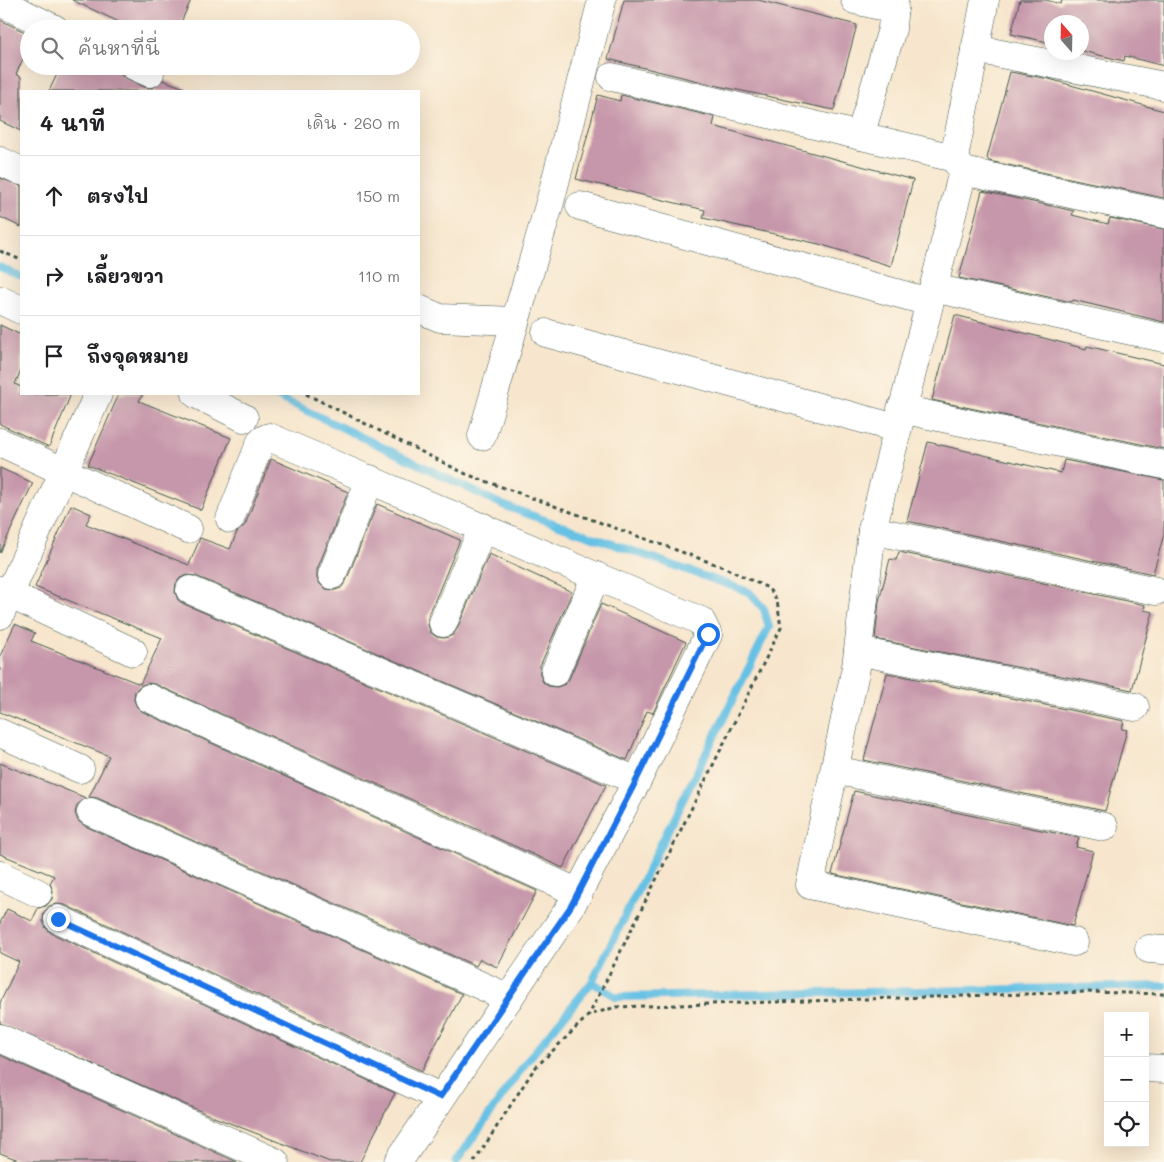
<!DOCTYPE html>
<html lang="th">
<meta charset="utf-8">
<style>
:root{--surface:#fff;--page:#f2f2f2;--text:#202124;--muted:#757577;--line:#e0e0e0}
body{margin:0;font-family:Mali,"Playpen Sans Thai",sans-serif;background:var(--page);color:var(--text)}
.controls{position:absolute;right:15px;bottom:15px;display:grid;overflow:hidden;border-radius:0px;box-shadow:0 5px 20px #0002}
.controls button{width:45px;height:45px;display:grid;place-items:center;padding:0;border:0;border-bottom:1px solid var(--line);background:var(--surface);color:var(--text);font:25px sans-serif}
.compass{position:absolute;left:1044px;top:15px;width:45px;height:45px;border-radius:50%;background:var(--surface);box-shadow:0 5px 20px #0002;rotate:340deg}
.stop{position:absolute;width:15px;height:15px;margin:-11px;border:4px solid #1a73e8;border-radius:50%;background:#fff}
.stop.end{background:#1a73e8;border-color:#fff;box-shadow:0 1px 5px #0008}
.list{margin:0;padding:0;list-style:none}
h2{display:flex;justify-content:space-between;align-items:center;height:65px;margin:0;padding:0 20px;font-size:21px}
h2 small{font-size:16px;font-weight:400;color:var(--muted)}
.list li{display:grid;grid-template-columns:32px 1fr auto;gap:15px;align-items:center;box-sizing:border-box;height:80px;padding:0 20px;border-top:1px solid var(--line)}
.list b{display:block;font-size:19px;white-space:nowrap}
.list em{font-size:16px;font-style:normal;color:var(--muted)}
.icon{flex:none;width:28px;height:28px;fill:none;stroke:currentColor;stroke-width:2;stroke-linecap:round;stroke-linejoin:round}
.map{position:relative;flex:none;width:1164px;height:1162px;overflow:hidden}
.search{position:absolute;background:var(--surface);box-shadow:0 5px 20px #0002;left:20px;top:20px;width:400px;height:55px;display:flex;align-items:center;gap:12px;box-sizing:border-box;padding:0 18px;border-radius:28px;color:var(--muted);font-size:19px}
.panel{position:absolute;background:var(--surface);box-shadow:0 5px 20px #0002;left:20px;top:90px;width:400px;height:305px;border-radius:0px}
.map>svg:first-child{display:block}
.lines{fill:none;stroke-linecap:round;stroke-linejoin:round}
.stream{stroke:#66c1e4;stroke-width:8}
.building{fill:#c697aa}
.minor-casing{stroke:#3f564b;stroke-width:29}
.path{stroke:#3f564b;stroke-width:3;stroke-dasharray:4 4;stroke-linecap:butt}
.minor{stroke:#fff;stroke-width:28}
.route{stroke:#1a73e8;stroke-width:6}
</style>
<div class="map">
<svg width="1164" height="1162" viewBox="0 0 1164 1162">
<rect width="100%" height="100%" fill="#fcf5e5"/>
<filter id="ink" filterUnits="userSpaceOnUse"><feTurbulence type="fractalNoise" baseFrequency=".02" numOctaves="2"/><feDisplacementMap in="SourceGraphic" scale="10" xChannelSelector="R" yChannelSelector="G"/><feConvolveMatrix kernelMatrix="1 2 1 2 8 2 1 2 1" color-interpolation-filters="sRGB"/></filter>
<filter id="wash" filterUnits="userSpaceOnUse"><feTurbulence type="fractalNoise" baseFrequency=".0096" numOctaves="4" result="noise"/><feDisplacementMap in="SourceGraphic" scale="20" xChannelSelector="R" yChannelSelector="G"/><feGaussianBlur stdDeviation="1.12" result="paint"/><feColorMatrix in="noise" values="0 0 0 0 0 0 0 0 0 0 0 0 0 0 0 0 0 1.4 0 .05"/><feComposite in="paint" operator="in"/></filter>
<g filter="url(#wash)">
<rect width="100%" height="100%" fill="#f7e6cd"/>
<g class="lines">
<g class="stream">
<path d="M0 267 21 277"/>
<path d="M272 394 505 506 749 592 764 609 769 627 592 982 527 1061 456 1162"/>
<path d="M592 982 616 997 1164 986"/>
</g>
</g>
<g id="blocks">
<g class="building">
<path d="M72 0H191L178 29H134Z"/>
<path d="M624 0H758L857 25 834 110 723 87 608 59Z"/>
<path d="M1020 0H1046L1061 4 1062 0H1164V66L1125 56 1124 61 1082 51V22H1052V43L1011 34Z"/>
<path d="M0 20 29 34V46L16 74 21 77V131L0 121Z"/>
<path d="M61 66H119L122 76 144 87 152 88 163 80 187 89 186 91H49Z"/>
<path d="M1010 72 1049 79 1164 111V198L989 161 987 158Z"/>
<path d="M598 95 620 101 621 95 715 117 713 126 913 180 891 266 819 244 703 218 705 210 576 179Z"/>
<path d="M0 178 21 186V227L0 217Z"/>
<path d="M982 191 1074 211 1072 215 1108 224 1110 218 1164 229V322L1073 300 1072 302 959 278Z"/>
<path d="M955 315 1086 349 1087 346 1164 364V449L932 400Z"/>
<path d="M0 325 21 335V370L15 384 21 387V394H71L49 447 0 424Z"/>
<path d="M119 394H143L139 401 231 438 201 510 88 465Z"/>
<path d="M928 442 1061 473 1064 460 1164 480V534L1153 574 907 521Z"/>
<path d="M271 459 348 492 317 570V578L320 584 326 589 335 590 341 588 346 581 377 504 460 540 428 617V625L431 633 437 637 445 638 453 635 457 629 489 554 572 592 540 666V674L543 682 548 686 557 687 565 684 569 679 601 604 686 642 653 713 647 711 627 760 196 576 188 575 180 578 176 583 175 592 178 600 184 604 606 785 563 868 155 684 147 683 140 686 135 691 134 700 137 707 143 712 537 891 497 967 480 959 476 966 97 798 89 797 109 756 0 712V656L15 624 35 633 31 641 140 684 162 638 35 587 71 505 91 514 86 524 189 565 200 538 230 549 237 532 245 525Z"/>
<path d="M0 468 33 483 0 553Z"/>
<path d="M899 552 1145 605 1144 610 1153 612 1132 690 875 639 879 601 890 559 896 560Z"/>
<path d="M887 673 1124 721 1122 729 1127 730 1105 811 864 760Z"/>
<path d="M0 763 86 798 77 805 75 813 78 821 85 826 462 994 422 1071 65 905 56 904 49 906 44 912 43 921 46 928 51 933 395 1093 360 1162H330L214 1117 0 1023V1003L19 962 0 953V923L7 909 32 921 38 908 46 906 52 899 53 891 50 883 54 876 0 854Z"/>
<path d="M854 791 1079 838 1076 847 1093 851 1073 926 832 874Z"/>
<path d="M0 1055 237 1162H24L0 1153Z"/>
</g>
</g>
</g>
<g filter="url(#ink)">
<use href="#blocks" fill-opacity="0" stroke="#3f564b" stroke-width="1"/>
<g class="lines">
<defs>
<g id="minor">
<path d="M855 0 894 9"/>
<path d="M985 0 954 158 963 171 872 530 856 667 810 885 1074 942"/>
<path d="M0 2 55 29"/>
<path d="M975 49 1164 86"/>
<path d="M134 66 150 73"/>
<path d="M612 77 954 158"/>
<path d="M860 136 892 29 894 0"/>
<path d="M0 161 21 171"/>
<path d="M963 171 1164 214"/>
<path d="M580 206 929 302"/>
<path d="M933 288 1164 338"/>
<path d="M0 300 21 310"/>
<path d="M419 309 440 318 515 321"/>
<path d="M546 333 896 428"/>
<path d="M196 394 244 418"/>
<path d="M901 409 1164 465"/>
<path d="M482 436 550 202 602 0"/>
<path d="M0 442 188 529"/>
<path d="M230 519 261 441 269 437 701 621 708 635 637 781 571 906 398 1162"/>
<path d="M872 530 1156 591"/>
<path d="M332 575 370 479"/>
<path d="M0 590 133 652"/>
<path d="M190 590 637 781"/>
<path d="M0 615 98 394"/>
<path d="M443 623 483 527"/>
<path d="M858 651 1135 707"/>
<path d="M555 672 596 576"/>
<path d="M149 698 579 893"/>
<path d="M0 733 80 769"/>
<path d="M835 770 1104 827"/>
<path d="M91 812 509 998"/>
<path d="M0 875 38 893"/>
<path d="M58 919 440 1097"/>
<path d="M1149 949 1164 950"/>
<path d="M0 1038 275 1162"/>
<path d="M1145 1068 1164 1069"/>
</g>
</defs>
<use href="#minor" class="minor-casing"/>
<g class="path">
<path d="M0 251 21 260"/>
<path d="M306 394 466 474 723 567 768 588 777 600 781 628 589 1015"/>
<path d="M474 1162 534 1069 589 1015 616 1007 1087 992 1164 994"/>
</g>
<use href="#minor" class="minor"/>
</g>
</g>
<g class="lines" filter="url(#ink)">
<path class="route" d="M58 919 440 1097 571 906 636 781 708 634"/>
</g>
</svg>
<div class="controls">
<button>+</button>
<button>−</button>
<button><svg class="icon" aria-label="locate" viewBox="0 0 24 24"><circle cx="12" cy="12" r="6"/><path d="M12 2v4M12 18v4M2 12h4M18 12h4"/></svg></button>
</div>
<svg class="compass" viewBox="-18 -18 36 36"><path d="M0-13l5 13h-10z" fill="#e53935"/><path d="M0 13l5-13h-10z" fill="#757577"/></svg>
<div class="stop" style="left:708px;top:634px"></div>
<div class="stop end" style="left:58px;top:919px"></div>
<div class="search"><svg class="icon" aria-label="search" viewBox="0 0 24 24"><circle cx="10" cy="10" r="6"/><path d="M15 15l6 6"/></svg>ค้นหาที่นี่</div>
<section class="panel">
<h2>4 นาที<small>เดิน · 260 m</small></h2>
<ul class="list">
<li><svg class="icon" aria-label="ahead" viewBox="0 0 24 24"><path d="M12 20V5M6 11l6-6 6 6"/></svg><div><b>ตรงไป</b></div><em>150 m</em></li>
<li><svg class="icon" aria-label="right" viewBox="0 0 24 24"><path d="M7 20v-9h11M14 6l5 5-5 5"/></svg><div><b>เลี้ยวขวา</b></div><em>110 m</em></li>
<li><svg class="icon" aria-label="arrive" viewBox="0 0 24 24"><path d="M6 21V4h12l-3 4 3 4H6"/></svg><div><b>ถึงจุดหมาย</b></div></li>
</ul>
</section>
</div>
